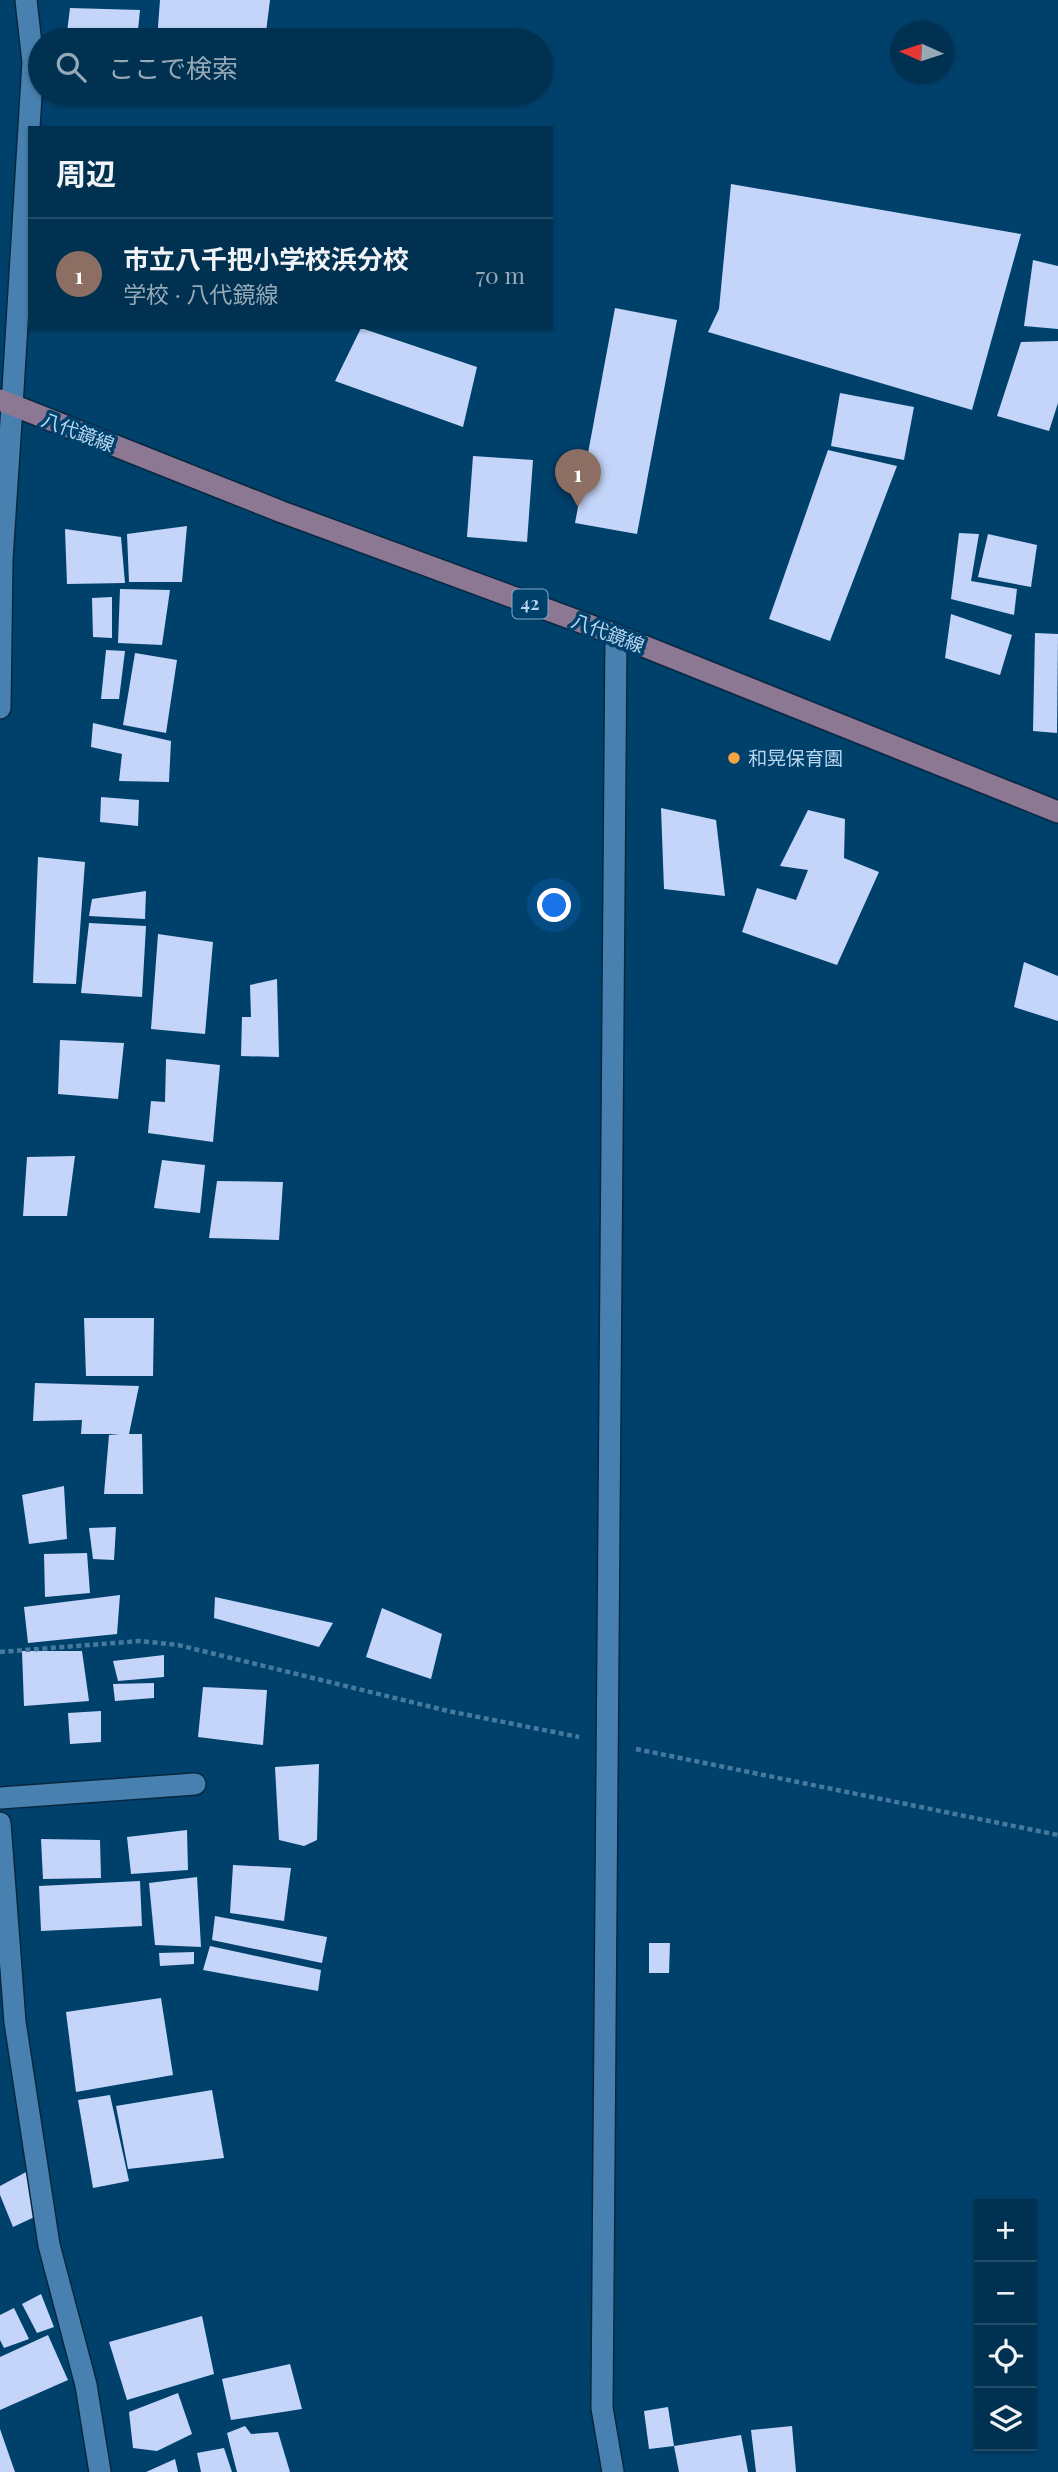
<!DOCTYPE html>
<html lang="ja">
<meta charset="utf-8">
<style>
:root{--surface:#003151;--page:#0e3d5b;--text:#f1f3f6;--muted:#95a9b7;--line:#224c68;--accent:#f5a345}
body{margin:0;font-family:"Playfair Display","Noto Sans JP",serif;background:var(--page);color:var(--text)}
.controls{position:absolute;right:21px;bottom:21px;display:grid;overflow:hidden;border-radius:0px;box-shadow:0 2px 5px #0004}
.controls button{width:63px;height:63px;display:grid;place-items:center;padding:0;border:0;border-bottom:2px solid var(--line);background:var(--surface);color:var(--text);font:35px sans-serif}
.compass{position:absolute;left:890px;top:21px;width:63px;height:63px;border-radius:50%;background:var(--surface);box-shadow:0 2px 5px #0004;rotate:273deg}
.you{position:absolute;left:555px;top:906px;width:24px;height:24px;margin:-18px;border:5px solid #fff;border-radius:50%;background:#1a73e8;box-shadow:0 0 0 10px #1a73e833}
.badge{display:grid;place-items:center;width:46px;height:46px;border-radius:50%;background:var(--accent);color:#fff;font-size:23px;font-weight:700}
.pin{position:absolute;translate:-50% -58px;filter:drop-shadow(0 2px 4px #0008)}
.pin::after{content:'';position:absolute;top:37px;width:24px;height:21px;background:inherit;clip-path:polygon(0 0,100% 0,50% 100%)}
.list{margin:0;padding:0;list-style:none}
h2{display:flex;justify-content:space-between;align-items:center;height:91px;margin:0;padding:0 28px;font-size:30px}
h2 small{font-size:23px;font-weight:400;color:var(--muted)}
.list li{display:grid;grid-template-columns:46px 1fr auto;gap:21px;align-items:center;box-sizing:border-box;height:112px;padding:0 28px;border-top:2px solid var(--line)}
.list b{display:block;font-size:26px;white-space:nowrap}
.list p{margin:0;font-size:23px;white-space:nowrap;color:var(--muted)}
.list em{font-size:23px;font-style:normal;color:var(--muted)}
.icon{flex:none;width:38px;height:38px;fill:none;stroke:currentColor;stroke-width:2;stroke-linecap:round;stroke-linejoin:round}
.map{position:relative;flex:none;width:1058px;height:2472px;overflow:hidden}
.search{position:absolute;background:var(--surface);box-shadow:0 2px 5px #0004;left:28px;top:28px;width:525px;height:77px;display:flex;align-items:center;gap:18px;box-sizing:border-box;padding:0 24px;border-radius:38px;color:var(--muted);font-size:26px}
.panel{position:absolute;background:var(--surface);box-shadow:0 2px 5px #0004;left:28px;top:126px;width:525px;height:203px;border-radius:0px}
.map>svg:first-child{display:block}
.building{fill:#c4d5f9}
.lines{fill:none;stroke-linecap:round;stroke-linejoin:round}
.minor-casing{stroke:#08273f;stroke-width:24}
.tertiary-casing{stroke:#08273f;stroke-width:24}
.primary-casing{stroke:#08273f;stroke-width:24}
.path{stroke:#46799e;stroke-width:4.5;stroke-dasharray:5 3.5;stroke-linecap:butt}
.minor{stroke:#4881b0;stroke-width:21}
.tertiary{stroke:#4881b0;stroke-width:21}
.primary{stroke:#8d7894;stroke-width:21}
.poi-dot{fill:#f5a345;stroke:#00416c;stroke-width:2.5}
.labels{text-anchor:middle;stroke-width:7;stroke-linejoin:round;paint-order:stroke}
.shield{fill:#00416c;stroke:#82a9c8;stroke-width:2}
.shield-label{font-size:18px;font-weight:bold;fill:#b9d6f0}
.street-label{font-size:19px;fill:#b9d6f0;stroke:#00416c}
.poi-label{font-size:19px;fill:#b9d6f0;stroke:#00416c;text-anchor:start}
</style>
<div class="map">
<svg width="1058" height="2472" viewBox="0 0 1058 2472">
<rect width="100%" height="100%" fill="#00416c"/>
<g class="building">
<path d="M160 0H270L265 40H157Z"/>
<path d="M70 8 140 10 137 40H66Z"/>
<path d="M231 93H259V101L231 94Z"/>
<path d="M731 184 1021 234 972 410 708 332 719 309Z"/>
<path d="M1033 260 1058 266V329L1024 326Z"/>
<path d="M615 308 677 320 637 534 575 523Z"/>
<path d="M361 328 477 367 463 427 335 381Z"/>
<path d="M1058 341V403L1049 431 997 416 1021 342Z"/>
<path d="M840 393 914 407 904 460 831 446Z"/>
<path d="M828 450 897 466 830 641 769 619Z"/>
<path d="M473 456 533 460 527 542 467 537Z"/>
<path d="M187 526 182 582H129L127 534Z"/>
<path d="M65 529 121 537 125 583 67 584Z"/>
<path d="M959 533 979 534 971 581 1017 589 1014 615 951 599Z"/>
<path d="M988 534 1037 545 1031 587 978 577Z"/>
<path d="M120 589 170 590 162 645 118 643Z"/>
<path d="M112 597V638L93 637 92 598Z"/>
<path d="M951 614 1012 635 1000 675 945 658Z"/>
<path d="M1035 633 1058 634 1057 733 1033 731Z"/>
<path d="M106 650 125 651 119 699H101Z"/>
<path d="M135 653 177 660 166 733 123 725Z"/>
<path d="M93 723 171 741 169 782 119 781 122 754 91 747Z"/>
<path d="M101 797 139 800 138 826 100 822Z"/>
<path d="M661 808 716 820 725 896 664 889Z"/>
<path d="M808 810 845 819 844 858 879 872 837 965 742 932 757 888 796 900 808 870 780 866Z"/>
<path d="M38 857 85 862 76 984 33 983Z"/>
<path d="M146 891 145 919 89 916 92 899Z"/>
<path d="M89 923 146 926 142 997 81 993Z"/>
<path d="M158 934 213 942 205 1034 151 1029Z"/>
<path d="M1024 962 1058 976V1021L1014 1007Z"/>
<path d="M277 979 279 1057 241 1056 242 1017H251L250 985Z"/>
<path d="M60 1040 124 1043 118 1099 58 1094Z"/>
<path d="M166 1059 220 1065 213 1142 148 1133 151 1101 165 1102Z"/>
<path d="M75 1156 67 1216H23L27 1157Z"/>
<path d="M162 1160 205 1165 200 1213 154 1208Z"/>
<path d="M217 1181 283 1182 279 1240 209 1238Z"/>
<path d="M84 1318H154L153 1376H86Z"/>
<path d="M35 1383 139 1386 129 1434H142L143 1494H104L109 1435 120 1434H81L82 1420 33 1421Z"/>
<path d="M64 1486 67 1539 29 1544 22 1495Z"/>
<path d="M116 1527 114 1560 93 1559 89 1528Z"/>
<path d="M87 1553 90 1593 45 1597 44 1554Z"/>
<path d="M120 1595 117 1634 28 1643 24 1607Z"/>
<path d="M215 1597 333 1623 319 1647 214 1618Z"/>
<path d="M382 1608 442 1634 431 1679 366 1657Z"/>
<path d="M22 1651H82L89 1701 24 1706Z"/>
<path d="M164 1655V1677L118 1681 113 1661Z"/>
<path d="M154 1683V1698L115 1701 113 1684Z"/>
<path d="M203 1687 267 1690 263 1745 198 1737Z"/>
<path d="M101 1711V1742L70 1744 68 1713Z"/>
<path d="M319 1764 317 1840 304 1846 279 1840 275 1767Z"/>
<path d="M187 1830 188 1870 131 1874 127 1837Z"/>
<path d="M41 1839 100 1840 101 1878 43 1879Z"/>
<path d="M233 1865 291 1868 284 1921 230 1913Z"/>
<path d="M197 1877 201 1947 155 1945 149 1883Z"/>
<path d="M140 1881 142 1926 41 1931 39 1886Z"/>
<path d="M215 1916 327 1937 322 1963 212 1940Z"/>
<path d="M649 1943H670L669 1973H649Z"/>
<path d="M210 1946 321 1970 318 1991 203 1970Z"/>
<path d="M194 1952V1964L160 1966 159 1953Z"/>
<path d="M161 1998 173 2075 76 2092 66 2012Z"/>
<path d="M212 2090 224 2158 128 2169 116 2106Z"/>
<path d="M110 2095 129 2181 93 2188 78 2100Z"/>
<path d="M28 2171 43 2213 13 2227 0 2195V2186Z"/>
<path d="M41 2294 54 2327 37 2333 22 2304Z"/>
<path d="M14 2308 29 2339 4 2348 0 2340V2315Z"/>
<path d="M202 2316 214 2374 127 2400 109 2342Z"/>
<path d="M48 2335 68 2380 0 2410V2357Z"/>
<path d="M290 2364 302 2409 231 2420 222 2379Z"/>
<path d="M178 2393 192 2434 157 2451 133 2448 129 2412Z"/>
<path d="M668 2407 674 2446 649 2449 644 2411Z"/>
<path d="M245 2426 251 2434 278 2432 290 2472H237L227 2433Z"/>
<path d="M792 2426 796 2472H756L751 2430Z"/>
<path d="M0 2429 15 2472H0Z"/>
<path d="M741 2435 748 2472H679L674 2446Z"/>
<path d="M224 2448 232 2472H201L197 2453Z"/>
<path d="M175 2459 178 2472H146Z"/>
</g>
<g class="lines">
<defs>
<g id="minor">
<path d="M0 708 2 559 12 406"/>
<path d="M0 1798 195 1784"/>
<path d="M0 1823 15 2022 49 2245 86 2385 100 2472"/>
<path d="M613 2472 602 2408 616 635"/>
</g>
<path id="tertiary" d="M12 406 33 62 26 0"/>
<path id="primary" d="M0 400 282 512 616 635 1058 812"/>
</defs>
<use href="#minor" class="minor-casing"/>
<use href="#tertiary" class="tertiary-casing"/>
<use href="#primary" class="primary-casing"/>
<g class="path">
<path d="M0 1652 140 1641 178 1645 448 1711 579 1737"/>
<path d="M636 1749 1058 1835"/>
</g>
<use href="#minor" class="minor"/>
<use href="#tertiary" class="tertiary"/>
<use href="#primary" class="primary"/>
</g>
<circle class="poi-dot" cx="734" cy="758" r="7"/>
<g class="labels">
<rect class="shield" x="512.5" y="589.5" width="35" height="29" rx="5"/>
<g class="shield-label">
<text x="530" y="610">42</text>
</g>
<g class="street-label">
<text transform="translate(78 432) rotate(21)" y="7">八代鏡線</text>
<text transform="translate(608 633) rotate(21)" y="7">八代鏡線</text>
</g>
<g class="poi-label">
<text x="748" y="765">和晃保育園</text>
</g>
</g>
</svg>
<div class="controls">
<button>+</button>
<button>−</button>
<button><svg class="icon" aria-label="locate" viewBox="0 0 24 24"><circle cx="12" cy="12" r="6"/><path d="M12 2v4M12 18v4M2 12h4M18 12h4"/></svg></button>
<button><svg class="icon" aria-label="layers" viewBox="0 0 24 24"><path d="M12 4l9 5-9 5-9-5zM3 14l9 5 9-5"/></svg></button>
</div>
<svg class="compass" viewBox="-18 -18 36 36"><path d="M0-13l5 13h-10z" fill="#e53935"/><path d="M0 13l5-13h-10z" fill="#95a9b7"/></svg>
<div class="you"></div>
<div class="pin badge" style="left:578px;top:507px;background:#8d6e63">1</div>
<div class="search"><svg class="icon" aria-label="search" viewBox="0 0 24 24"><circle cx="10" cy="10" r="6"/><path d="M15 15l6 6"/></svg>ここで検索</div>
<section class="panel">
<h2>周辺<small></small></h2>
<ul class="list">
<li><span class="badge" style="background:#8d6e63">1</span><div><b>市立八千把小学校浜分校</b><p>学校 · 八代鏡線</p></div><em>70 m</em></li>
</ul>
</section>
</div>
